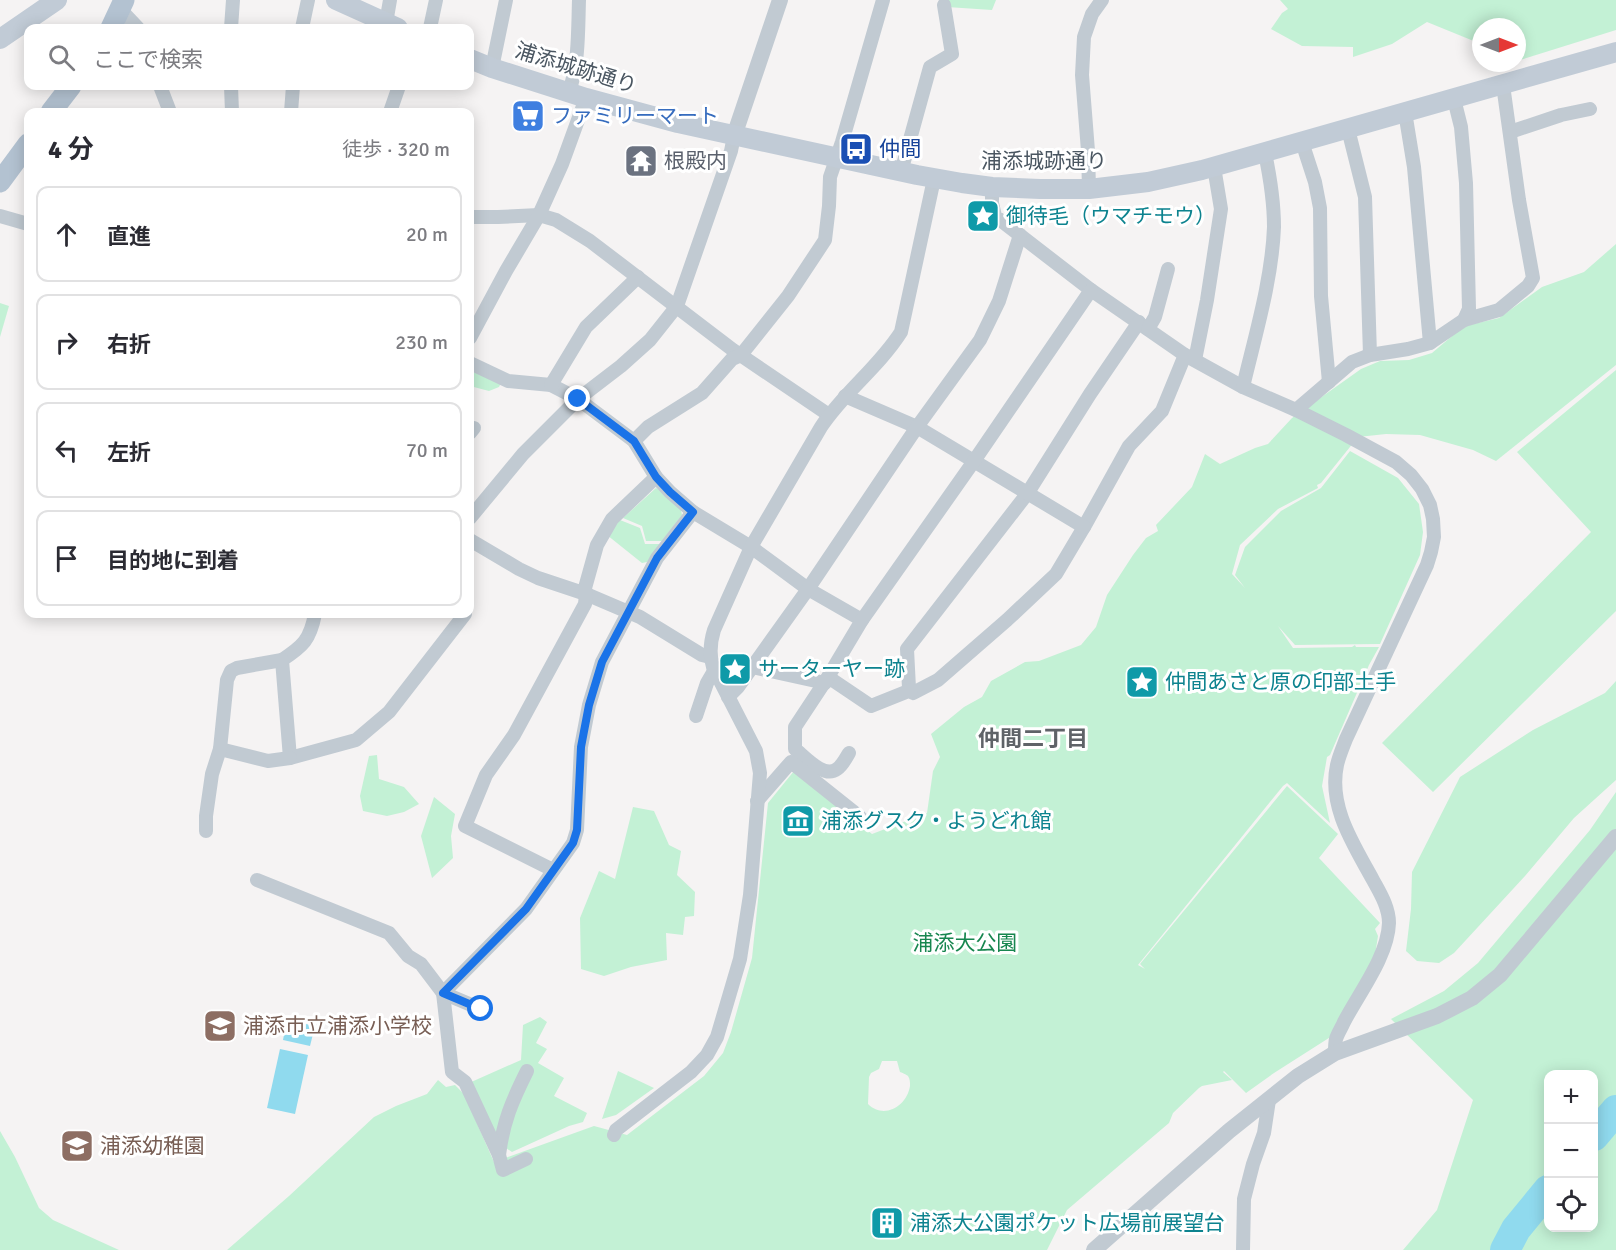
<!DOCTYPE html>
<html lang="ja">
<meta charset="utf-8">
<style>
:root{--surface:#fff;--page:#f2f2f3;--text:#2b2b33;--muted:#7c7c81;--line:#e1e1e2}
body{margin:0;font-family:Signika,"Noto Sans JP",sans-serif;background:var(--page);color:var(--text)}
.controls{position:absolute;right:18px;bottom:18px;display:grid;overflow:hidden;border-radius:12px;box-shadow:0 3px 15px #0003}
.controls button{width:54px;height:54px;display:grid;place-items:center;padding:0;border:0;border-bottom:2px solid var(--line);background:var(--surface);color:var(--text);font:30px sans-serif}
.compass{position:absolute;left:1472px;top:18px;width:54px;height:54px;border-radius:50%;background:var(--surface);box-shadow:0 3px 15px #0003;rotate:90deg}
.stop{position:absolute;width:18px;height:18px;margin:-14px;border:4px solid #1a73e8;border-radius:50%;background:#fff}
.stop.end{background:#1a73e8;border-color:#fff;box-shadow:0 2px 6px #0008}
.list{margin:0;padding:0;list-style:none}
h2{display:flex;justify-content:space-between;align-items:center;height:78px;margin:0;padding:0 24px;font-size:26px}
h2 small{font-size:20px;font-weight:400;color:var(--muted)}
.list li{display:grid;grid-template-columns:39px 1fr auto;gap:18px;align-items:center;box-sizing:border-box;height:96px;margin:0 12px 12px;padding:0 12px;border:2px solid var(--line);border-radius:12px}
.list b{display:block;font-size:22px;white-space:nowrap}
.list em{font-size:20px;font-style:normal;color:var(--muted)}
.icon{flex:none;width:33px;height:33px;fill:none;stroke:currentColor;stroke-width:2;stroke-linecap:round;stroke-linejoin:round}
.map{position:relative;flex:none;width:1616px;height:1250px;overflow:hidden}
.search{position:absolute;background:var(--surface);box-shadow:0 3px 15px #0003;left:24px;top:24px;width:450px;height:66px;display:flex;align-items:center;gap:15px;box-sizing:border-box;padding:0 21px;border-radius:12px;color:var(--muted);font-size:22px}
.panel{position:absolute;background:var(--surface);box-shadow:0 3px 15px #0003;left:24px;top:108px;width:450px;height:510px;border-radius:12px}
.map>svg:first-child{display:block}
.green{fill:#c3f1d5;fill-rule:evenodd}
.water{fill:#90daee}
.lines{fill:none;stroke-linecap:round;stroke-linejoin:round}
.river{stroke:#90daee;stroke-width:30}
.minor{stroke:#c1cad2;stroke-width:14}
.tertiary{stroke:#c1cad2;stroke-width:16}
.secondary{stroke:#c1cbd6;stroke-width:20}
.primary{stroke:#b3c2d1;stroke-width:21}
.route{stroke:#1a73e8;stroke-width:8}
.labels{text-anchor:middle;stroke-width:6;stroke-linejoin:round;paint-order:stroke}
.street-label{font-size:21px;fill:#4a5661;stroke:#fff}
.shop-label{font-size:21px;fill:#366cbe;stroke:#fff;text-anchor:start}
.transit-label{font-size:21px;fill:#164399;stroke:#fff;text-anchor:start}
.worship-label{font-size:21px;fill:#5b616d;stroke:#fff;text-anchor:start}
.culture-label{font-size:21px;fill:#0d838f;stroke:#fff;text-anchor:start}
.park-label{font-size:21px;fill:#17864f;stroke:#fff}
.education-label{font-size:21px;fill:#785e54;stroke:#fff;text-anchor:start}
.neighbourhood-label{font-size:22px;font-weight:bold;fill:#5f6368;stroke:#fff}
</style>
<div class="map">
<svg width="1616" height="1250" viewBox="0 0 1616 1250">
<rect width="100%" height="100%" fill="#f5f3f3"/>
<g class="green">
<path d="M948 0H996L992 10 947 7Z"/>
<path d="M1280 0H1616V30L1517 61V27H1481V44L1427 22 1392 44 1353 57V47L1302 46 1271 29 1282 13 1288 9Z"/>
<path d="M1616 244V365L1496 461 1473 450 1420 435 1386 434 1358 437 1321 483 1317 485 1318 488 1278 509 1240 545 1232 574 1245 588 1235 575 1245 547 1281 511 1321 488 1350 451 1398 478 1419 504 1423 532 1420 555 1380 644 1295 645 1278 626 1293 648 1352 647 1355 645 1356 647H1379L1369 665 1330 755 1327 757 1322 786 1330 823 1287 783 1283 786 1138 965 1145 969 1140 964 1287 786 1338 834 1319 858 1380 923 1375 929 1378 936 1375 955 1332 1036 1274 1073 1246 1093 1224 1071 1223 1072 1232 1080 1202 1086 1199 1088 1173 1113 1169 1123 1067 1210 1047 1250H227L289 1196 374 1117 396 1106 427 1094 438 1080 446 1087 455 1085 464 1094 494 1162 594 1126 627 1135 704 1076 723 1053 731 1032 752 958 768 803 794 771 872 834 927 813 933 771 940 757 931 734 964 707 982 697 991 681 1025 662 1039 661 1081 645 1096 627 1107 595 1133 555 1146 538 1158 531 1156 525 1192 487 1205 454 1220 464 1255 448 1268 444 1292 418 1361 369 1380 361 1409 360 1432 353 1458 331 1469 325 1499 318 1542 287 1584 272ZM882 1061H897L900 1072C901 1072 907 1075 908 1076 910 1079 910 1082 910 1086 907 1106 884 1120 868 1104L869 1077 871 1073 879 1069Z"/>
<path d="M0 303 9 306 0 337Z"/>
<path d="M1616 370V611L1433 792 1382 743 1591 532 1517 452Z"/>
<path d="M470 371 502 381 499 387 489 391 470 386Z"/>
<path d="M656 488 664 493 681 510 682 515 662 541H646L642 526 623 518Z"/>
<path d="M620 520 640 528 645 544H661L647 562 642 563 607 535Z"/>
<path d="M1616 681V780L1574 818 1525 876 1454 953 1439 963 1417 961 1406 951 1411 909 1412 872 1460 777 1533 730 1605 693Z"/>
<path d="M377 755 379 779 404 787 419 804 404 812 387 816 363 811 360 796 369 756Z"/>
<path d="M1616 792V1250H1403L1437 1210 1473 1100 1391 1019 1444 991 1478 963 1590 830ZM1548 1074H1594V1228H1548Z"/>
<path d="M434 797 455 814 451 836 453 858 432 878 421 836Z"/>
<path d="M633 807 654 811 669 845 681 851 677 875 695 892 694 916 685 917 683 935 666 933 667 960 631 967 604 976 581 969 580 918 599 871 615 879Z"/>
<path d="M540 1017 547 1022 536 1043 547 1049 538 1063 564 1078 554 1096 587 1113 583 1122 569 1126 512 1152 497 1142 469 1083 521 1060 523 1025Z"/>
<path d="M618 1071 654 1088 616 1115 602 1119Z"/>
<path d="M0 1131 15 1157 39 1208 53 1220 119 1250H0Z"/>
</g>
<g class="water">
<path d="M287 1020 315 1026 310 1046 283 1040Z"/>
<path d="M280 1049 308 1055 295 1114 267 1108Z"/>
</g>
<g class="lines">
<g class="river">
<path d="M1594 1136 1616 1110"/>
<path d="M1505 1250 1516 1229 1548 1190"/>
</g>
<g class="minor">
<path d="M120 9 138 28"/>
<path d="M386 23 390 0"/>
<path d="M231 28 233 0"/>
<path d="M302 28 308 0"/>
<path d="M430 28 436 0"/>
<path d="M492 68 506 0"/>
<path d="M160 86 170 112"/>
<path d="M231 86 232 112"/>
<path d="M569 92C579 63 578 30 579 0"/>
<path d="M291 112 293 86"/>
<path d="M390 112 399 86"/>
<path d="M1405 112 1414 167 1430 343"/>
<path d="M1348 129 1365 197 1370 355"/>
<path d="M1510 132 1561 115 1590 109"/>
<path d="M1302 142 1315 182 1320 208 1321 296 1329 382"/>
<path d="M901 172 930 67 952 54 944 5"/>
<path d="M992 187V203L995 216 1091 290 1185 355 1243 387 1296 410 1346 435 1396 462 1411 475 1422 489 1430 505 1433 519 1434 537 1431 552 1427 565 1346 739C1343 747 1339 756 1337 765 1328 807 1354 845 1373 880 1380 893 1389 907 1389 923 1388 956 1359 993 1344 1022 1342 1027 1338 1033 1336 1039 1335 1043 1335 1048 1335 1053"/>
<path d="M1089 189 1088 151 1082 75 1084 37 1092 14 1102 0"/>
<path d="M0 216 28 224"/>
<path d="M470 217H498L539 215 556 220 590 241 733 350 829 415"/>
<path d="M1464 320 1499 310 1528 286 1533 278 1519 200 1503 85"/>
<path d="M1139 322 1090 394 1027 494 907 649 909 688 913 693 938 680 1007 620 1056 574 1084 527 1129 446 1162 411 1185 355"/>
<path d="M1148 329 1155 317 1168 269"/>
<path d="M470 338 506 271 539 215 562 164 586 98"/>
<path d="M1195 360 1207 300 1221 209 1214 167"/>
<path d="M470 363 508 381 551 385 578 399 634 441 656 477 670 492 693 512 751 547 808 589 862 620"/>
<path d="M551 385 586 327 638 277"/>
<path d="M1243 387C1255 336 1272 280 1274 227 1274 202 1270 177 1265 153"/>
<path d="M845 396 917 427 1084 527"/>
<path d="M1296 410 1352 362 1370 355 1408 349 1430 343 1464 320 1469 309 1466 183 1461 127 1454 99"/>
<path d="M470 433 474 428"/>
<path d="M634 441 648 427 702 393 732 359 741 355 788 296 825 240 829 206 830 177 842 142 883 0"/>
<path d="M470 518 523 454 578 399 621 366 650 340 677 306 731 151 734 136"/>
<path d="M470 540 519 569 538 578 586 594 640 617 702 655 710 657"/>
<path d="M315 614C310 640 303 646 282 660L290 758 356 740 389 712 465 614"/>
<path d="M752 667 825 683"/>
<path d="M828 677 871 706 911 690"/>
<path d="M728 697 738 687 808 589 917 427 980 340 999 301 1020 235"/>
<path d="M696 716 707 683 714 671"/>
<path d="M220 749 268 761 290 758"/>
<path d="M849 753C846 758 842 766 837 769 824 779 805 757 795 749V727L828 677 862 620 974 461 1091 290"/>
<path d="M757 801 791 762 860 817"/>
<path d="M206 831V816L212 774 220 749 227 680 231 671 237 668 282 660"/>
<path d="M553 870 465 826 486 775 514 735 585 604 586 594 585 588 597 545 612 519 656 477"/>
<path d="M257 880 389 933 408 956 421 964 443 993 481 1009"/>
<path d="M614 1135 616 1130 691 1072 707 1055 717 1037 740 959 750 895 760 773 756 751 713 667C709 654 710 643 714 630L751 547 821 427C844 392 878 368 901 332L934 179"/>
<path d="M499 1155C503 1122 512 1101 527 1071"/>
<path d="M526 1159 503 1170 499 1155 465 1082 452 1072 443 993 526 909 573 843 577 830 581 747 589 705 602 662 657 558 693 512"/>
<path d="M1243 1250 1244 1199 1253 1164 1264 1133 1269 1100"/>
</g>
<g class="tertiary">
<path d="M734 136 780 0"/>
<path d="M1094 1250 1229 1131 1298 1076 1335 1053 1437 1016 1472 998 1500 975 1616 837"/>
</g>
<g class="secondary">
<path d="M336 0 398 28"/>
<path d="M0 39 57 0"/>
<path d="M470 59 492 68 586 98 678 123 917 175 962 183 992 187 1040 189H1089L1148 182 1202 170 1616 52"/>
</g>
<g class="primary">
<path d="M111 28 124 0"/>
<path d="M51 112 71 86"/>
<path d="M0 182 28 144"/>
</g>
</g>
<g class="lines">
<path class="route" d="M481 1009 443 993 526 909 573 843 577 830 581 747 589 705 602 662 657 558 693 512 670 492 656 477 634 441 578 399"/>
</g>
<defs>
<symbol id="supermarket-square" viewBox="-11 -11 22 22"><rect x="-9" y="-9" width="18" height="18" rx="4" fill="#3f7fe0" stroke="#fff"/><path d="M-6-5.5h2.5l.6 2H6L4.5 2H-2.5L-4.4-4H-6ZM-1.5 3.2a1.3 1.3 0 1 0 .1 0ZM3 3.2a1.3 1.3 0 1 0 .1 0Z" fill="#fff"/></symbol>
<symbol id="bus-square" viewBox="-11 -11 22 22"><rect x="-9" y="-9" width="18" height="18" rx="4" fill="#1a4fb4" stroke="#fff"/><path d="M-5-6H5V4H4V6H2V4H-2V6H-4V4H-5ZM-3.5-4V0h7V-4ZM-3.5 1.2v1.5H-2V1.2ZM2 1.2v1.5H3.5V1.2Z" fill="#fff"/></symbol>
<symbol id="temple-square" viewBox="-11 -11 22 22"><rect x="-9" y="-9" width="18" height="18" rx="4" fill="#6b7280" stroke="#fff"/><path d="M0-6L5-2H3V0L6.5 2.5H4V6H1.5V3h-3V6H-4V2.5H-6.5L-3 0V-2H-5Z" fill="#fff"/></symbol>
<symbol id="sight-square" viewBox="-11 -11 22 22"><rect x="-9" y="-9" width="18" height="18" rx="4" fill="#0f9aa8" stroke="#fff"/><path d="M0-6L1.8-2.2L6-1.7L2.9 1.2L3.7 5.4L0 3.3L-3.7 5.4L-2.9 1.2L-6-1.7L-1.8-2.2Z" fill="#fff"/></symbol>
<symbol id="museum-square" viewBox="-11 -11 22 22"><rect x="-9" y="-9" width="18" height="18" rx="4" fill="#0f9aa8" stroke="#fff"/><path d="M0-6L6-3V-2H-6V-3ZM-5-1h2V3h-2ZM-1-1h2V3h-2ZM3-1h2V3H3ZM-6 4H6V6H-6Z" fill="#fff"/></symbol>
<symbol id="school-square" viewBox="-11 -11 22 22"><rect x="-9" y="-9" width="18" height="18" rx="4" fill="#8d6e63" stroke="#fff"/><path d="M0-5L7-2L0 1L-7-2ZM-4 1L0 2.5L4 1V4Q0 6-4 4Z" fill="#fff"/></symbol>
<symbol id="building-square" viewBox="-11 -11 22 22"><rect x="-9" y="-9" width="18" height="18" rx="4" fill="#0f9aa8" stroke="#fff"/><path d="M-4-6H4V6H1V3H-1V6H-4ZM-2.5-4.3h1.7v1.8h-1.7ZM.8-4.3h1.7v1.8H.8ZM-2.5-1h1.7V.8h-1.7ZM.8-1h1.7V.8H.8Z" fill="#fff"/></symbol>
</defs>
<g fill-rule="evenodd">
<use href="#supermarket-square" x="509" y="97" width="38" height="38"/>
<use href="#bus-square" x="837" y="130" width="38" height="38"/>
<use href="#temple-square" x="622" y="142" width="38" height="38"/>
<use href="#sight-square" x="964" y="197" width="38" height="38"/>
<use href="#sight-square" x="716" y="650" width="38" height="38"/>
<use href="#sight-square" x="1123" y="663" width="38" height="38"/>
<use href="#museum-square" x="779" y="802" width="38" height="38"/>
<use href="#school-square" x="201" y="1007" width="38" height="38"/>
<use href="#school-square" x="58" y="1127" width="38" height="38"/>
<use href="#building-square" x="868" y="1204" width="38" height="38"/>
</g>
<g class="labels">
<g class="street-label">
<text transform="translate(576 68) rotate(17)" y="7">浦添城跡通り</text>
<text x="1044" y="168">浦添城跡通り</text>
</g>
<g class="shop-label">
<text x="551" y="123">ファミリーマート</text>
</g>
<g class="transit-label">
<text x="879" y="156">仲間</text>
</g>
<g class="worship-label">
<text x="664" y="168">根殿内</text>
</g>
<g class="culture-label">
<text x="1006" y="223">御待毛（ウマチモウ）</text>
<text x="758" y="676">サーターヤー跡</text>
<text x="1165" y="689">仲間あさと原の印部土手</text>
<text x="821" y="828">浦添グスク・ようどれ館</text>
<text x="910" y="1230">浦添大公園ポケット広場前展望台</text>
</g>
<g class="park-label">
<text x="965" y="950">浦添大公園</text>
</g>
<g class="education-label">
<text x="243" y="1033">浦添市立浦添小学校</text>
<text x="100" y="1153">浦添幼稚園</text>
</g>
<g class="neighbourhood-label">
<text x="1033" y="746">仲間二丁目</text>
</g>
</g>
</svg>
<div class="controls">
<button>+</button>
<button>−</button>
<button><svg class="icon" aria-label="locate" viewBox="0 0 24 24"><circle cx="12" cy="12" r="6"/><path d="M12 2v4M12 18v4M2 12h4M18 12h4"/></svg></button>
</div>
<svg class="compass" viewBox="-18 -18 36 36"><path d="M0-13l5 13h-10z" fill="#e53935"/><path d="M0 13l5-13h-10z" fill="#7c7c81"/></svg>
<div class="stop" style="left:481px;top:1009px"></div>
<div class="stop end" style="left:578px;top:399px"></div>
<div class="search"><svg class="icon" aria-label="search" viewBox="0 0 24 24"><circle cx="10" cy="10" r="6"/><path d="M15 15l6 6"/></svg>ここで検索</div>
<section class="panel">
<h2>4 分<small>徒歩 · 320 m</small></h2>
<ul class="list">
<li><svg class="icon" aria-label="ahead" viewBox="0 0 24 24"><path d="M12 20V5M6 11l6-6 6 6"/></svg><div><b>直進</b></div><em>20 m</em></li>
<li><svg class="icon" aria-label="right" viewBox="0 0 24 24"><path d="M7 20v-9h11M14 6l5 5-5 5"/></svg><div><b>右折</b></div><em>230 m</em></li>
<li><svg class="icon" aria-label="left" viewBox="0 0 24 24"><path d="M17 20v-9H6M10 6l-5 5 5 5"/></svg><div><b>左折</b></div><em>70 m</em></li>
<li><svg class="icon" aria-label="arrive" viewBox="0 0 24 24"><path d="M6 21V4h12l-3 4 3 4H6"/></svg><div><b>目的地に到着</b></div></li>
</ul>
</section>
</div>
